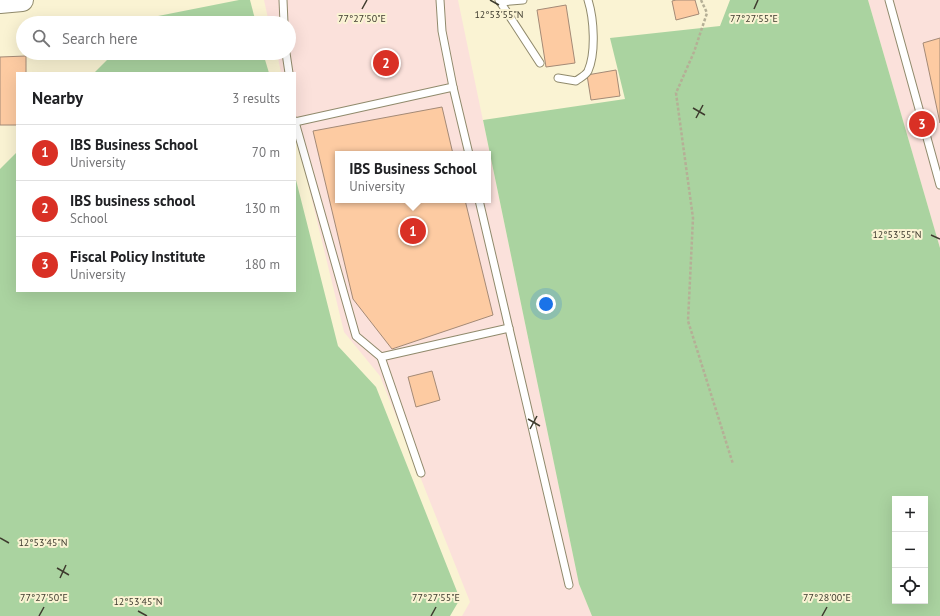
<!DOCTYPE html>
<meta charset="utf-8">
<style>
:root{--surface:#fff;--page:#f2f2f2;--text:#202124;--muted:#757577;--line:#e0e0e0;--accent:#d93025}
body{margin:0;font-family:"PT Sans",sans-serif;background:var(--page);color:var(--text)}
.controls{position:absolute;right:12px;bottom:12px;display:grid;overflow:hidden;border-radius:0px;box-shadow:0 4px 16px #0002}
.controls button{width:36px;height:36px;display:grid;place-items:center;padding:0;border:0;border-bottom:1px solid var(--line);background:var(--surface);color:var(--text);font:20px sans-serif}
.you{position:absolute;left:546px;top:304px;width:14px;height:14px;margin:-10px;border:3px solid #fff;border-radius:50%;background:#1a73e8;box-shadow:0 0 0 6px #1a73e833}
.badge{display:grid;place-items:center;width:26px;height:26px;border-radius:50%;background:var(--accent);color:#fff;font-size:13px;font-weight:700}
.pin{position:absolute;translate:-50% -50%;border:2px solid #fff;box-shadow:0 1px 4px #0006}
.popup{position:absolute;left:335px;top:151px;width:156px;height:52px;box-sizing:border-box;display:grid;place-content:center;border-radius:0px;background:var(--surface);filter:drop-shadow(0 1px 3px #0005);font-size:13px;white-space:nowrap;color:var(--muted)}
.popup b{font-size:15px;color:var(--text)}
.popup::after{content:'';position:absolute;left:50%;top:100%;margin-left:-8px;border:8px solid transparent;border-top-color:var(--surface)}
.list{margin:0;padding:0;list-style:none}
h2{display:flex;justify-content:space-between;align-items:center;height:52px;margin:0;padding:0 16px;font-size:17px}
h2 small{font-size:13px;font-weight:400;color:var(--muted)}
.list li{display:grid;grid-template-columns:26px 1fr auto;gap:12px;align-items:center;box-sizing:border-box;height:56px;padding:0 16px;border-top:1px solid var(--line)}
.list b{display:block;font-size:15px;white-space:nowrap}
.list p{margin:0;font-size:13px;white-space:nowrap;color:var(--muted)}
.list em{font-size:13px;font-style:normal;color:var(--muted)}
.icon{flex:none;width:22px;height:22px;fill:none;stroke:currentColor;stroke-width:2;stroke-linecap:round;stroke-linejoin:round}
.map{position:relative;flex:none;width:940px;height:616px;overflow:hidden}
.search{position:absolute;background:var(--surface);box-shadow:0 4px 16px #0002;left:16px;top:16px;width:280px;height:44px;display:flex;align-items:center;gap:10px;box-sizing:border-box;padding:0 14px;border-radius:22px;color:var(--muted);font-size:15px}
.panel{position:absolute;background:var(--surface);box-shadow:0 4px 16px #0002;left:16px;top:72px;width:280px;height:220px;border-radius:0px}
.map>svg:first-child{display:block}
.education{fill:#fbe1db;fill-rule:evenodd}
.green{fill:#aad3a0;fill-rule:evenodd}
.building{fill:#fdcba2;stroke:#a48a76}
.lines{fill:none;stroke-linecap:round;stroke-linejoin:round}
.lane-casing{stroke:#908a6c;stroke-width:9}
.highway-casing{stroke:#908a6c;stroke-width:24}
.path{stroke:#b5af96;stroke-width:2.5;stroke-dasharray:3 2;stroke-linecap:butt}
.lane{stroke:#fff;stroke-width:7}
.highway{stroke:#fff;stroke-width:22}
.ticks{fill:none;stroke:#3e3b2e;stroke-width:1.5}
.ticks-label{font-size:10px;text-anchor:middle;fill:#3e3b2e;stroke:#faf3d3;stroke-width:4;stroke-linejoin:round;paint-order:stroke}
</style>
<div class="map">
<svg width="940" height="616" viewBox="0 0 940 616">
<rect width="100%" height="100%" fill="#faf3d3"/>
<g class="education">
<path d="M264 0H458L579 584 592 616H462L470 602 380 376 344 332 295 130V73H281L277 53H289V23H269ZM338 154H488V200H338Z"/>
<path d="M868 0H940V248Z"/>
</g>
<g class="green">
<path d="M239 0H250L256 23H144L148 18Z"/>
<path d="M730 0H868L940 248V616H592L579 584 483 120 625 99 610 38 720 26ZM895 499H925V601H895Z"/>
<path d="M114 53H263L269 73H94Z"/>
<path d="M17 152V291H295V176L338 346 376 387 460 599 450 616H0V169Z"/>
</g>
<g class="building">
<path d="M676 0H695L699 14 676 20 672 1Z"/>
<path d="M566 5 575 63 546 67 537 10Z"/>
<path d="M940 38V123L923 43Z"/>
<path d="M26 56V73H17V125H0V57Z"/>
<path d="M616 70 620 96 591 100 587 75Z"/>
<path d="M442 107 453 154H338V200H465L493 315 392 349 353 299 313 131Z"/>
<path d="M432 371 440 400 416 407 408 377Z"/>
</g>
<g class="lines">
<defs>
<g id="lane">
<path d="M283 0 284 23"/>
<path d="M440 0 442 31 453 87"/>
<path d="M499 0 540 63"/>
<path d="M889 0 940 185"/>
<path d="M500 2 523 0"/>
<path d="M286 53 289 73"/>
<path d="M558 78 576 81C580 78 586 75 588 71 596 53 594 19 588 0"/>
<path d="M295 121V122L453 87 469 154"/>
<path d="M295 122 356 336 381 357 509 328"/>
<path d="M479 200 569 585"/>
<path d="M381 357 421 473"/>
</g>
<path id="highway" d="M0 2 22 0"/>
</defs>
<use href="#lane" class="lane-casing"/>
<use href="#highway" class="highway-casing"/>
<path class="path" d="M701 0 707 13 694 52 676 93 693 218 688 321 733 464"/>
<use href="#lane" class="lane"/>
<use href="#highway" class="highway"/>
</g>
<path class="ticks" d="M490 0 499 5M362 9 367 0M754 9 758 0M693 108 705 115M696 118 703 105M931 235 940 239M528 419 540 426M530 429 537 416M0 538 9 543M57 568 69 575M60 578 66 565M138 611 147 616M39 616 44 607M431 616 436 607M822 616 827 607"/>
<g class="ticks-label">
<text x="499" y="18">12°53'55"N</text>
<text x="362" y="22">77°27'50"E</text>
<text x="754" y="22">77°27'55"E</text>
<text x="897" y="238">12°53'55"N</text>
<text x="43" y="546">12°53'45"N</text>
<text x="44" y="601">77°27'50"E</text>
<text x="436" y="601">77°27'55"E</text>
<text x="827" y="601">77°28'00"E</text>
<text x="138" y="605">12°53'45"N</text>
</g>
</svg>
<div class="controls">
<button>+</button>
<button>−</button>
<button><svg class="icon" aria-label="locate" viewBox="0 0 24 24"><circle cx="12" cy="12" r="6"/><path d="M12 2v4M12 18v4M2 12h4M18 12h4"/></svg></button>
</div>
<div class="you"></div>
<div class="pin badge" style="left:413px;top:231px">1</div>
<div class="popup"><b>IBS Business School</b>University</div>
<div class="pin badge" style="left:386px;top:63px">2</div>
<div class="pin badge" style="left:922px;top:124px">3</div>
<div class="search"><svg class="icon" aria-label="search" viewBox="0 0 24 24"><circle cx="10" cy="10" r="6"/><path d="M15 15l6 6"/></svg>Search here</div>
<section class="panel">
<h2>Nearby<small>3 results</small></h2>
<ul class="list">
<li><span class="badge">1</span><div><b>IBS Business School</b><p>University</p></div><em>70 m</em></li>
<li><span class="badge">2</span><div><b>IBS business school</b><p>School</p></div><em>130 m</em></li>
<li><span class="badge">3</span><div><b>Fiscal Policy Institute</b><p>University</p></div><em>180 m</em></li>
</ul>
</section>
</div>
